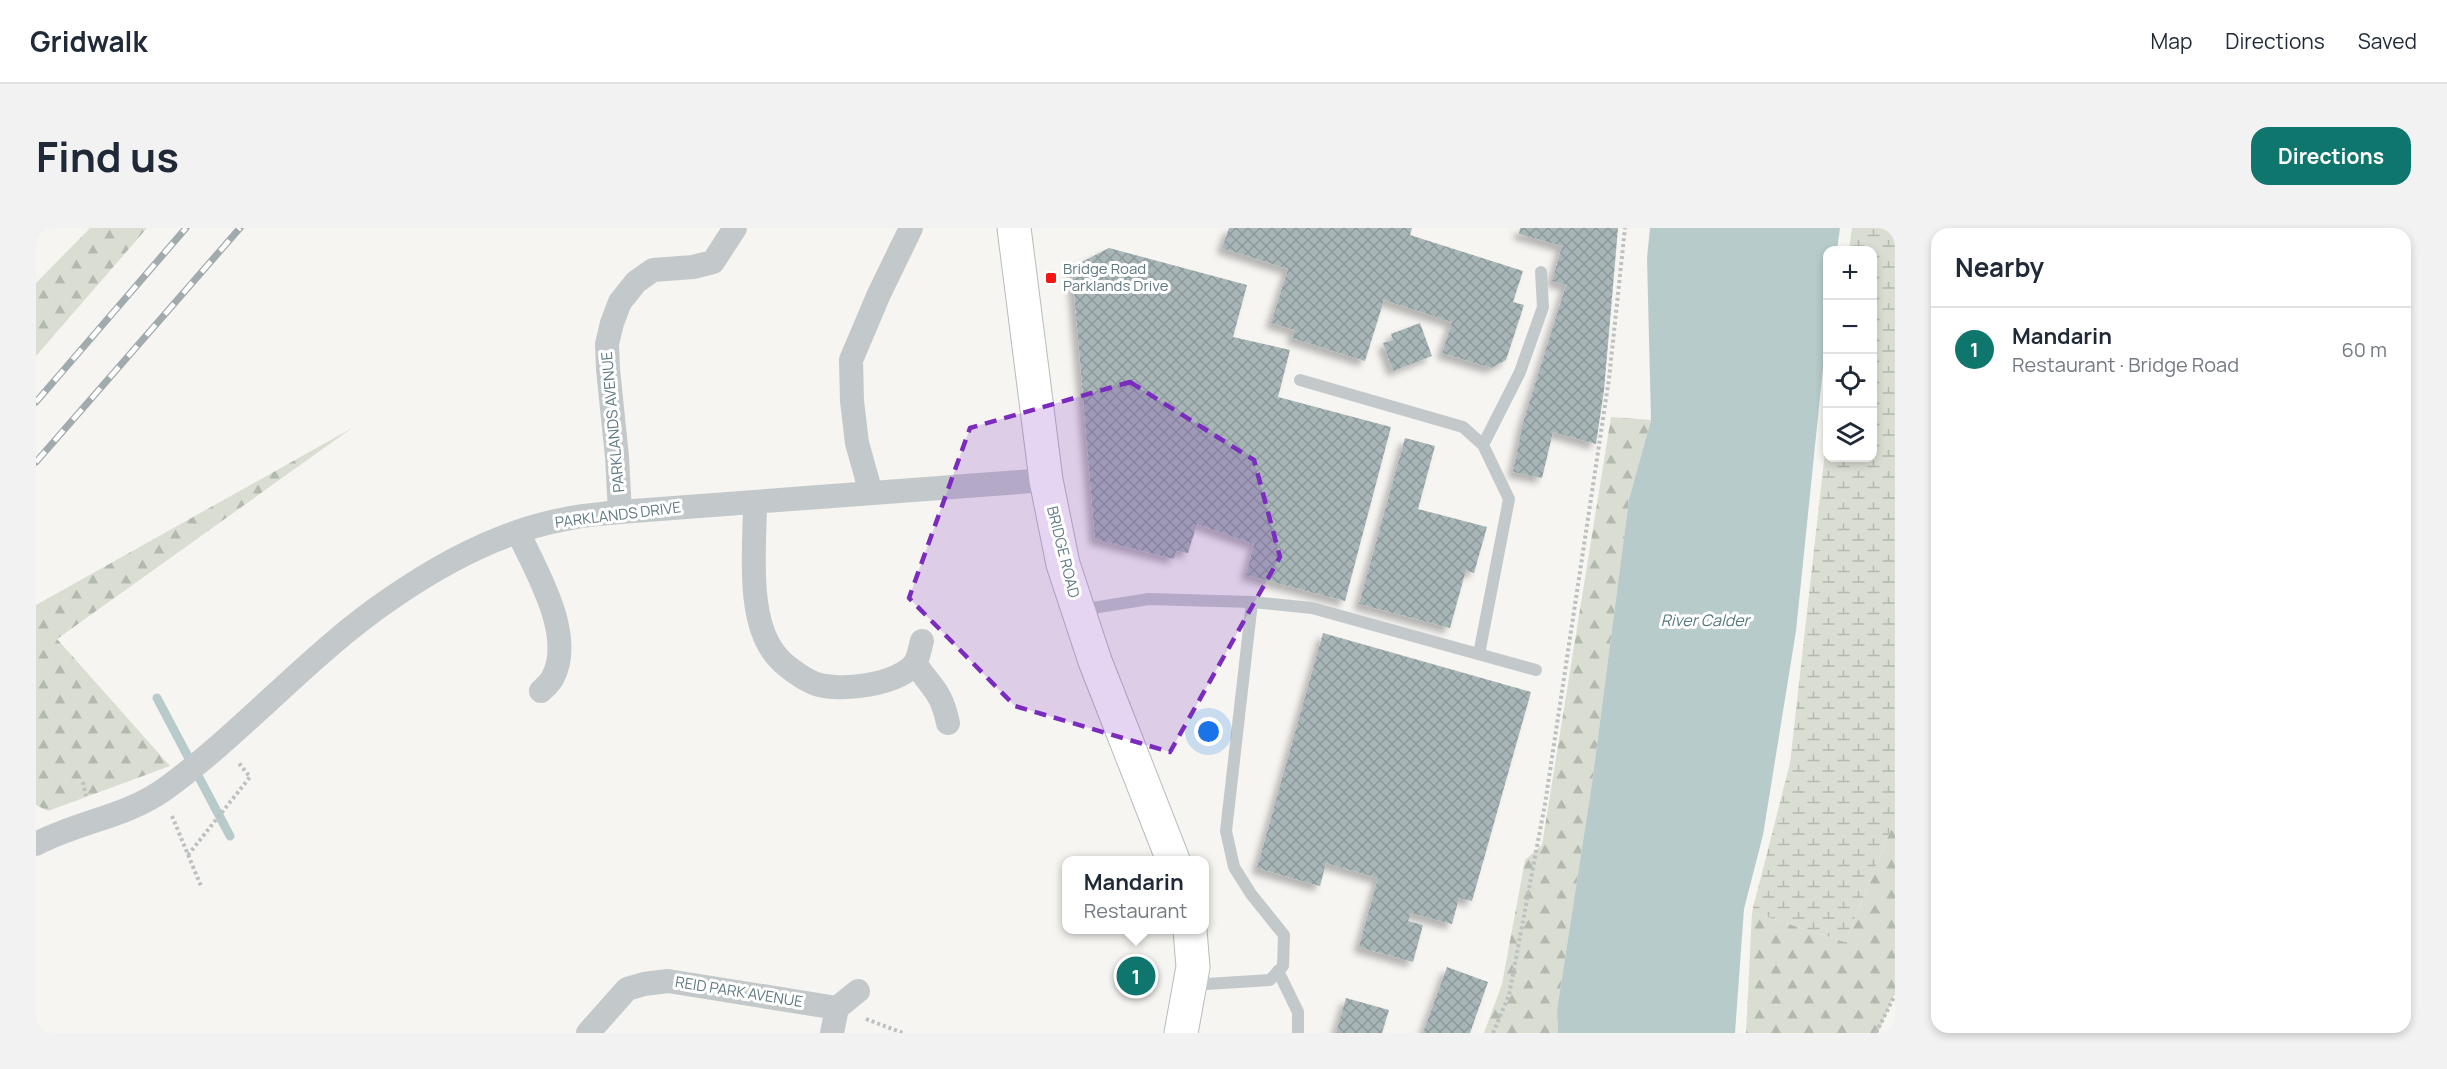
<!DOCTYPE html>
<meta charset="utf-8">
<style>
:root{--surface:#fff;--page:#f2f2f3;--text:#1f2937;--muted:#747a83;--line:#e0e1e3;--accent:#0f766e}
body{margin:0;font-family:Manrope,sans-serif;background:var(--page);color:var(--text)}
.controls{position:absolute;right:18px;top:18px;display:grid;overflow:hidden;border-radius:12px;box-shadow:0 3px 9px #0003}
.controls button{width:54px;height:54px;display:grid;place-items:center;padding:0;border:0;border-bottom:2px solid var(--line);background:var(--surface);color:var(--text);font:30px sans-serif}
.you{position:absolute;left:1173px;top:504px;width:21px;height:21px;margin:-15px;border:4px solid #fff;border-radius:50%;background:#1a73e8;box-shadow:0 0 0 9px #1a73e833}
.badge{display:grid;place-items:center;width:39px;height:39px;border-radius:50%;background:var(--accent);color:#fff;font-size:20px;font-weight:700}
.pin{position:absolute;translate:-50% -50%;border:3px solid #fff;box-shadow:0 2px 6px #0006}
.popup{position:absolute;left:1026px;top:628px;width:147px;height:78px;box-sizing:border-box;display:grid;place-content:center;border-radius:12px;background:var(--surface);filter:drop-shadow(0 2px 4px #0005);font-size:20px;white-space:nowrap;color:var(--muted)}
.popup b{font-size:22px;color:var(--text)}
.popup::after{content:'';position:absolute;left:50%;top:100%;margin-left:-12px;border:12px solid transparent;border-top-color:var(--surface)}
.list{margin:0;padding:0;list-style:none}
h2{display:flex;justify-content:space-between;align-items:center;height:78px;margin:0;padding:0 24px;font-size:26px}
h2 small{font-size:20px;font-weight:400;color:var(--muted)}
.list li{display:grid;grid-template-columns:39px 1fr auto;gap:18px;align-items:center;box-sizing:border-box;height:84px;padding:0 24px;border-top:2px solid var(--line)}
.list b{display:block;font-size:22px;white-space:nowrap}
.list p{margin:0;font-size:20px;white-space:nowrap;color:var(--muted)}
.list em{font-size:20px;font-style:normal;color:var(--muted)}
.icon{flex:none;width:33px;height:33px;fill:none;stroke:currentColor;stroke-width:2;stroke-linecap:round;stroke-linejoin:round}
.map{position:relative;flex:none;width:1859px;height:805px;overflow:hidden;border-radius:18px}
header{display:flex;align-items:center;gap:36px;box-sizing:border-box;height:84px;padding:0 30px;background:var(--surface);border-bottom:2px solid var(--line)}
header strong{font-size:28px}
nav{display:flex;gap:33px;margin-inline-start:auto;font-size:21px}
.intro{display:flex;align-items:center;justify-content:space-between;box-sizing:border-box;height:144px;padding:0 36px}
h1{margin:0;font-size:42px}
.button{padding:15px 27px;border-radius:18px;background:var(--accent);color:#fff;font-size:21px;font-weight:700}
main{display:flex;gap:36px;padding:0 36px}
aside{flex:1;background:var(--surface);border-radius:18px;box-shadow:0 3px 9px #0003}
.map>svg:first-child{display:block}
.forest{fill:url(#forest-firs)}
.wetland{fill:url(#wetland-marsh)}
.water{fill:#b8cbcb}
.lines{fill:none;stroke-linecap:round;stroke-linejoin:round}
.stream{stroke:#b8cbcb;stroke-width:9}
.building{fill:url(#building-cross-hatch);filter:url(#shadow)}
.trunk-casing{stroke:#b7bcbe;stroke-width:35}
.path{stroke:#bcc0c1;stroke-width:4;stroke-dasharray:3 3;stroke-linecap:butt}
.service{stroke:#c3c9cb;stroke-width:12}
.minor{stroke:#c3c9cb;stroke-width:24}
.trunk{stroke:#fff;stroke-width:33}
.rail-casing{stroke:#a1abae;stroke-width:7}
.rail{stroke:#fff;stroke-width:4.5;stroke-dasharray:14;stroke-linecap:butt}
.marked{fill:#7b2cbf;fill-opacity:0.2;stroke:#7b2cbf;stroke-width:4.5;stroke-dasharray:12 8;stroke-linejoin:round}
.poi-dot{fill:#f51513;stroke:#fff;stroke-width:2}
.labels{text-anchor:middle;stroke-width:6;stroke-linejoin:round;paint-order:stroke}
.poi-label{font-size:15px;fill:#5e7980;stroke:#fff;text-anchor:start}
.street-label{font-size:15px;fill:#5e7980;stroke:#fff}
.water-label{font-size:16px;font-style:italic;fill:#587a7c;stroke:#fff}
</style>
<header>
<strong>Gridwalk</strong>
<nav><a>Map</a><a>Directions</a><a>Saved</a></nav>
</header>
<div class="intro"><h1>Find us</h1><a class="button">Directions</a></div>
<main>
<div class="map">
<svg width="1859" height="805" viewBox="0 0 1859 805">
<defs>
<pattern id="forest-firs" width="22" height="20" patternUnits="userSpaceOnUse" patternTransform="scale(1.5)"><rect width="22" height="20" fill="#daded2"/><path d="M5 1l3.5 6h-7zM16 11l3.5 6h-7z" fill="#b4b9b0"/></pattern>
<pattern id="wetland-marsh" width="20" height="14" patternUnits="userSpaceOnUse" patternTransform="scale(1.5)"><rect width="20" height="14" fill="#daded2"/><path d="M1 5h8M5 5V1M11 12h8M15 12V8" fill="none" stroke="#b4b9b0"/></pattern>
<pattern id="building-cross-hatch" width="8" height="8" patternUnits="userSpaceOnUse" patternTransform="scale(1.5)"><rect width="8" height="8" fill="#a9b6b8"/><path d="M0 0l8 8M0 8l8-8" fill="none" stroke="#8d999b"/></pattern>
<filter id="shadow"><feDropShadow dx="-5.5" dy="5.5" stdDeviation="3" flood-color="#0004"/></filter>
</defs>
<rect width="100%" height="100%" fill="#f6f5f2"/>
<g class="forest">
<path d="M54 0H111L0 128V55Z"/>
<path d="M1575 189 1615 192 1593 271 1556 555 1521 782 1522 805H1448L1466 756 1489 632 1506 617Z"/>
<path d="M316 200 21 411 134 538 12 583 0 577V377Z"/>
<path d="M1859 591V765L1842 805H1710L1716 684 1809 714Z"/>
</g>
<path class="wetland" d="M1816 0H1859V591L1809 714 1716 684 1754 535 1791 206 1792 230H1836V22H1813Z"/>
<path class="water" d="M1614 0H1804L1801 22H1792L1791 101 1760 403 1727 607 1708 681 1699 805H1522L1521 782 1556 555 1593 271 1615 192 1611 30Z"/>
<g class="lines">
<path class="stream" d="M121 470 194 608"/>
</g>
<g class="building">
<path d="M1193 0H1376L1374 7 1487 43 1477 74 1488 77 1470 132 1455 140 1406 125 1416 94 1348 72 1329 133 1256 110 1259 102 1235 95 1252 41 1186 20Z"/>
<path d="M1484 0H1582L1568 162 1560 216 1517 204 1506 250 1477 244 1487 195 1530 57 1516 53 1526 18 1483 6Z"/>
<path d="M1073 20 1211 57 1197 109 1254 122 1242 169 1355 199 1309 373 1210 347 1218 316 1161 296 1152 325 1140 323 1138 331 1059 311 1036 39Z"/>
<path d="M1384 95 1396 128 1357 143 1347 115 1357 112 1355 106Z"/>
<path d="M1369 210 1399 218 1382 281 1451 299 1438 345 1430 342 1414 400 1323 376Z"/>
<path d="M1287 405 1495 464 1436 673 1423 670 1416 696 1375 685 1372 693 1387 697 1377 734 1323 719 1342 650 1290 635 1284 658 1221 640Z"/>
<path d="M1411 739 1452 754 1434 805H1387Z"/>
<path d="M1310 770 1353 782 1346 805H1300Z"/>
</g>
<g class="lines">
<defs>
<g id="trunk">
<path d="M978 0 1010 252 1027 336 1059 433 1137 632"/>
<path d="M1145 805 1157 739 1154 702"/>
</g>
</defs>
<use href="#trunk" class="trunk-casing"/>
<g class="path">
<path d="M47 554 50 568"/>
<path d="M136 588 165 658"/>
<path d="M152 627 214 549 202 534"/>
<path d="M830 791 867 805"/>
<path d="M1457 805 1473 767 1509 576 1573 151 1589 0"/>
<path d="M1840 805 1859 767"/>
</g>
<g class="service">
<path d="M1264 152 1427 199 1447 217 1473 271 1443 426"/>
<path d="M1447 217 1484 144 1507 79 1505 44"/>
<path d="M1044 382 1113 371 1216 374 1276 380 1500 442"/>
<path d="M1242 743 1262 784V805"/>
<path d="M1155 757 1234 752 1247 738 1248 707 1215 666 1198 639 1190 603 1216 374"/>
</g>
<g class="minor">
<path d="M835 265 821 215 816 173 815 132 843 66 875 0"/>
<path d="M719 274C719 317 710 390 739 426 747 437 767 451 780 456 804 464 863 457 879 435 883 429 884 419 886 413"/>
<path d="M584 284 581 229 572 141 571 116 576 95 584 74 600 54 617 42 657 39 677 34 699 0"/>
<path d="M482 304C500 343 539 407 517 449 515 454 509 459 505 463"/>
<path d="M879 435C896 461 905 462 912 495"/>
<path d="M0 616C41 594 90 589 129 561 209 503 275 424 357 369 408 334 469 302 530 291 547 287 566 286 584 284L1010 252"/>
<path d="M552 805 591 761 608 756 632 753 801 780"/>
<path d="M796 805 801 780 822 763"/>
</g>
<use href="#trunk" class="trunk"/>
<defs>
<g id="rail">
<path d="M0 174 150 0"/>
<path d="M0 234 204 0"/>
</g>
</defs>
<use href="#rail" class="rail-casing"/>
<use href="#rail" class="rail"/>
</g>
<path class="marked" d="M1094 154 1218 232 1244 329 1134 524 979 478 873 370 934 200Z"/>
<rect class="poi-dot" x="1009" y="44" width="12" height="12" rx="3"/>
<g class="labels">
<g class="poi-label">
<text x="1027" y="46">Bridge Road<tspan x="1027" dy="17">Parklands Drive</tspan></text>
</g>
<g class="street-label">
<text transform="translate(577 194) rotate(-95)" y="5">PARKLANDS AVENUE</text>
<text transform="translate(582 287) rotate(-7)" y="5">PARKLANDS DRIVE</text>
<text transform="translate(1027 324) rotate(76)" y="5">BRIDGE ROAD</text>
<text transform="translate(703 764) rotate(9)" y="5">REID PARK AVENUE</text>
</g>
<g class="water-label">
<text x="1669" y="398">River Calder</text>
</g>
</g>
</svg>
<div class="controls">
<button>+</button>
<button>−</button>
<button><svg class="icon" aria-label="locate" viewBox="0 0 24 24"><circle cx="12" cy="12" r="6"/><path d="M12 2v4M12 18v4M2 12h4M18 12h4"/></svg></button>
<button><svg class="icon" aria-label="layers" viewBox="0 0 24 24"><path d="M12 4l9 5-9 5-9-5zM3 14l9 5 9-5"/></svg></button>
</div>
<div class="you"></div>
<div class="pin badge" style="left:1100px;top:748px">1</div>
<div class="popup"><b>Mandarin</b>Restaurant</div>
</div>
<aside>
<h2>Nearby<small></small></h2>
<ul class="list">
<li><span class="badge">1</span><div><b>Mandarin</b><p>Restaurant · Bridge Road</p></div><em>60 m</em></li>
</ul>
</aside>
</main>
